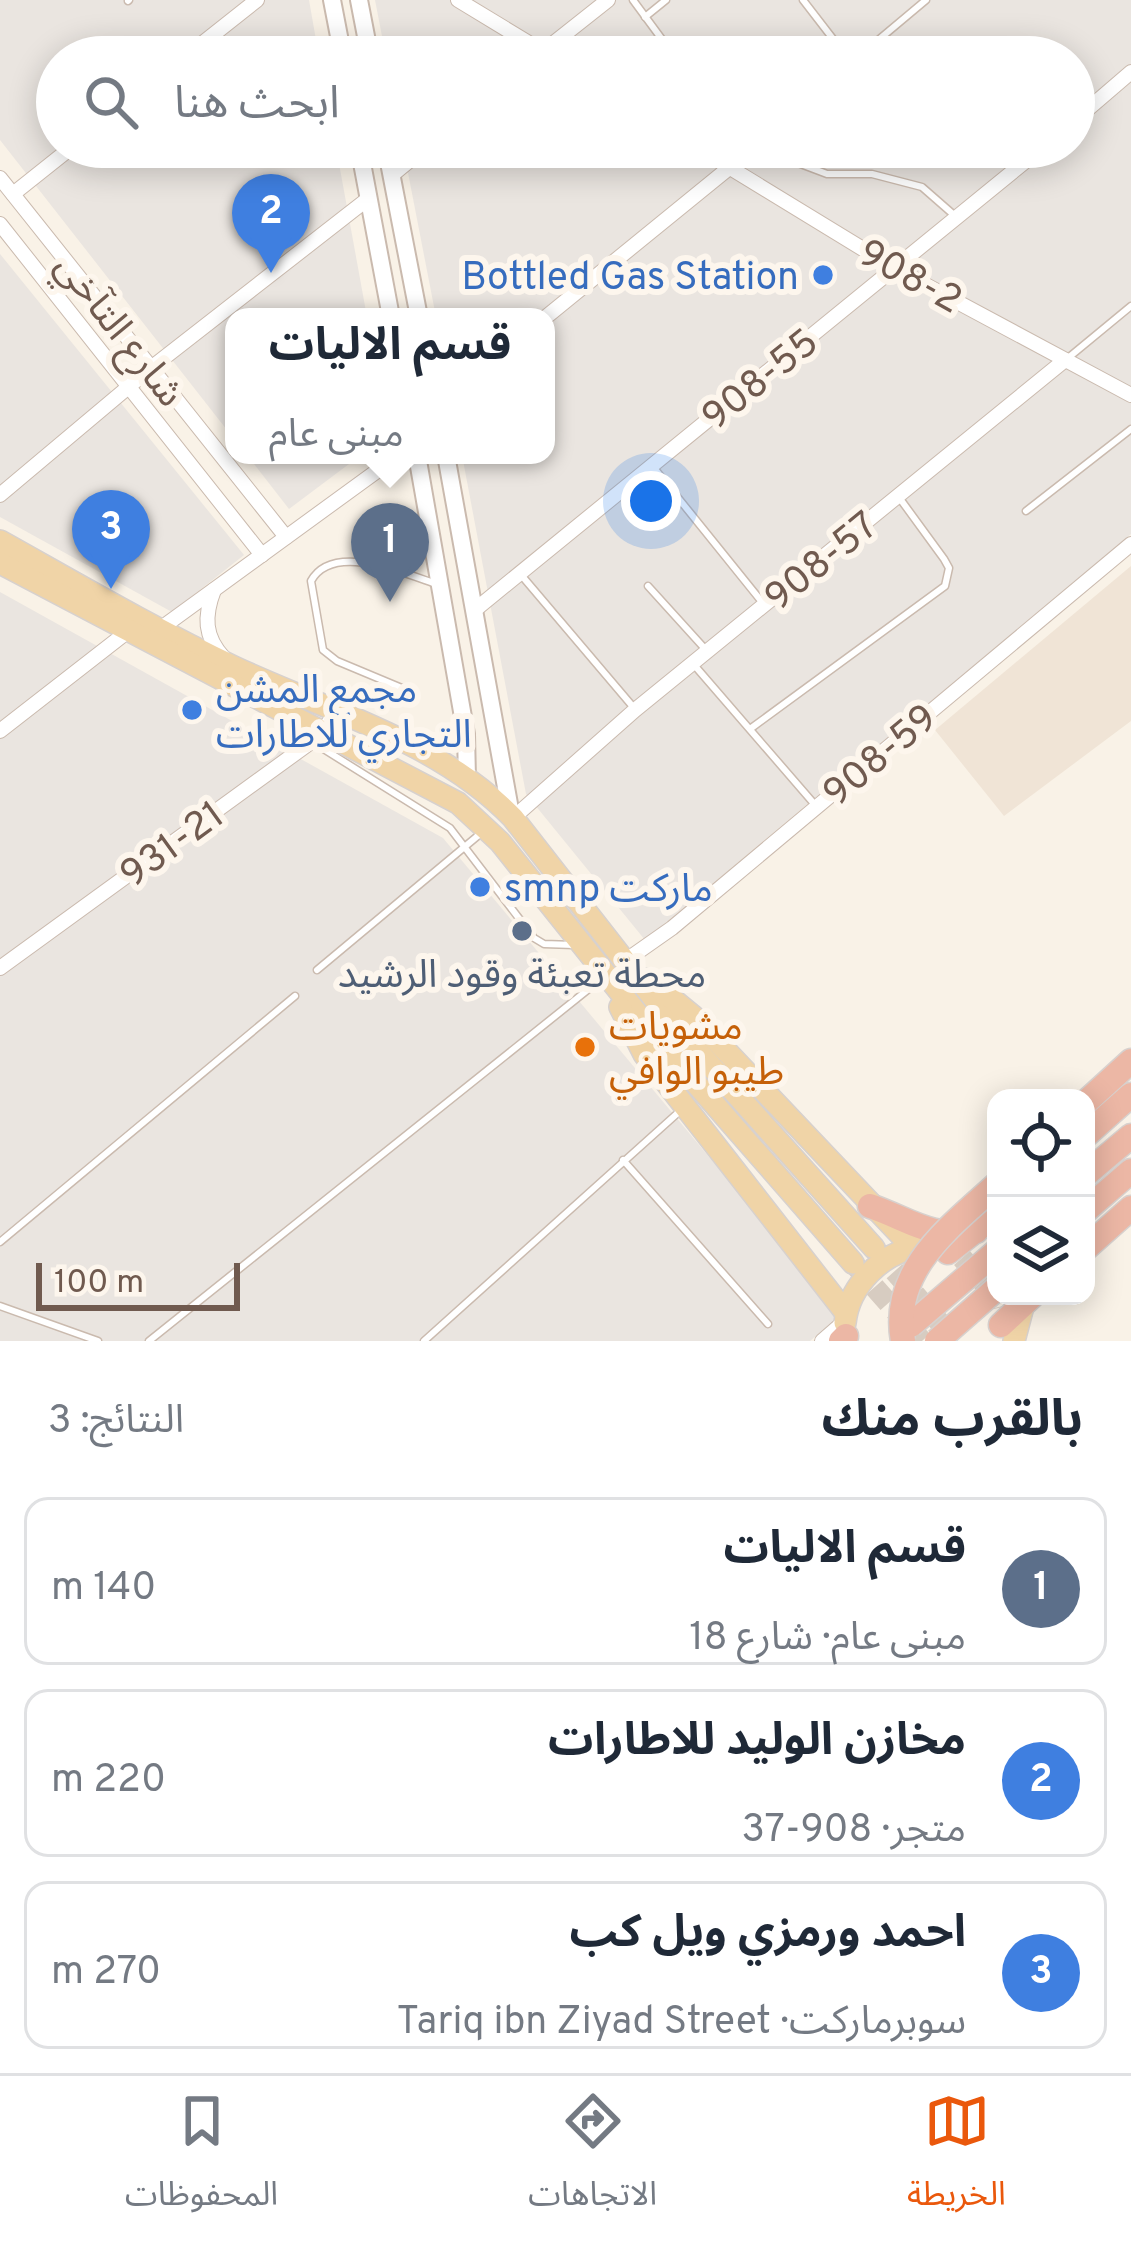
<!DOCTYPE html>
<html lang="ar">
<meta charset="utf-8">
<style>
:root{--surface:#fff;--page:#f6f6f7;--text:#1f2937;--muted:#747a83;--line:#e0e1e3;--accent:#ea580c}
body{margin:0;font-family:Overpass,"Noto Sans Arabic",sans-serif;background:var(--page);color:var(--text);direction:rtl}
.controls{position:absolute;right:36px;bottom:36px;display:grid;overflow:hidden;border-radius:24px;box-shadow:0 6px 30px #0003}
.controls button{width:108px;height:108px;display:grid;place-items:center;padding:0;border:0;border-bottom:3px solid var(--line);background:var(--surface);color:var(--text);font:60px sans-serif}
.scale{position:absolute;left:36px;bottom:30px;width:204px;box-sizing:border-box;padding-left:12px;border:6px solid #705a4f;border-top:0;font-size:33px;line-height:42px;white-space:nowrap;color:#705a4f;-webkit-text-stroke:9px #fdf6ed;paint-order:stroke}
.you{position:absolute;left:651px;top:501px;width:42px;height:42px;margin:-30px;border:9px solid #fff;border-radius:50%;background:#1a73e8;box-shadow:0 0 0 18px #1a73e833}
.badge{display:grid;place-items:center;width:78px;height:78px;border-radius:50%;background:var(--accent);color:#fff;font-size:39px;font-weight:700}
.pin{position:absolute;translate:-50% -99px;filter:drop-shadow(0 3px 6px #0008)}
.pin::after{content:'';position:absolute;top:63px;width:42px;height:36px;background:inherit;clip-path:polygon(0 0,100% 0,50% 100%)}
.popup{position:absolute;left:225px;top:308px;width:330px;height:156px;box-sizing:border-box;display:grid;place-content:center;border-radius:24px;background:var(--surface);filter:drop-shadow(0 3px 9px #0005);font-size:39px;white-space:nowrap;color:var(--muted)}
.popup b{font-size:45px;color:var(--text)}
.popup::after{content:'';position:absolute;left:50%;top:100%;margin-left:-24px;border:24px solid transparent;border-top-color:var(--surface)}
.list{margin:0;padding:0;list-style:none}
h2{display:flex;justify-content:space-between;align-items:center;height:156px;margin:0;padding:0 48px;font-size:51px}
h2 small{font-size:39px;font-weight:400;color:var(--muted)}
.list li{display:grid;grid-template-columns:78px 1fr auto;gap:36px;align-items:center;box-sizing:border-box;height:168px;margin:0 24px 24px;padding:0 24px;border:3px solid var(--line);border-radius:24px}
.list b{display:block;font-size:45px;white-space:nowrap}
.list p{margin:0;font-size:39px;white-space:nowrap;color:var(--muted)}
.list em{font-size:39px;font-style:normal;color:var(--muted)}
.icon{flex:none;width:66px;height:66px;fill:none;stroke:currentColor;stroke-width:2;stroke-linecap:round;stroke-linejoin:round}
.map{position:relative;flex:none;width:1131px;height:1341px;overflow:hidden;direction:ltr}
.search{position:absolute;background:var(--surface);box-shadow:0 6px 30px #0003;left:36px;right:36px;top:36px;height:132px;display:flex;align-items:center;gap:30px;box-sizing:border-box;padding:0 42px;border-radius:66px;color:var(--muted);font-size:45px}
.sheet{height:732px;background:var(--surface)}
nav{display:flex;justify-content:space-around;align-items:center;box-sizing:border-box;height:168px;border-top:3px solid var(--line);background:var(--surface);font-size:33px;color:var(--muted)}
nav a{display:grid;justify-items:center;gap:6px}
nav .on{color:var(--accent)}
.map>svg:first-child{display:block}
.residential{fill:#f0e4d6}
.industrial{fill:#eae5e0}
.lines{fill:none;stroke-linecap:round;stroke-linejoin:round}
.primary-tunnel{stroke:#d7ccc1;stroke-width:21;stroke-dasharray:21 10;stroke-linecap:butt}
.service-casing{stroke:#cabaae;stroke-width:9}
.minor-casing{stroke:#cabaae;stroke-width:16}
.tertiary-casing{stroke:#cabaae;stroke-width:20}
.primary-casing{stroke:#d7d1ce;stroke-width:24}
.motorway-casing{stroke:#d7d1ce;stroke-width:27}
.service{stroke:#fff;stroke-width:6}
.minor{stroke:#fff;stroke-width:14}
.tertiary{stroke:#fff;stroke-width:16}
.primary{stroke:#f0d4a7;stroke-width:21}
.motorway{stroke:#ecb7a5;stroke-width:24}
.motorway-bridge-casing{stroke:#d7d1ce;stroke-width:27;stroke-linecap:butt}
.motorway-bridge{stroke:#ecb7a5;stroke-width:24}
.shop-dot{fill:#3f7fe0;stroke:#fdf6ed;stroke-width:4.5}
.service-dot{fill:#5c6f8a;stroke:#fdf6ed;stroke-width:4.5}
.food-dot{fill:#e8710a;stroke:#fdf6ed;stroke-width:4.5}
.labels{text-anchor:middle;stroke-width:12;stroke-linejoin:round;paint-order:stroke}
.shop-label{font-size:39px;fill:#366cbe;stroke:#fdf6ed;text-anchor:start}
.street-label{font-size:39px;fill:#705a4f;stroke:#fdf6ed}
.service-label{font-size:39px;fill:#4e5e75;stroke:#fdf6ed}
.food-label{font-size:39px;fill:#c56008;stroke:#fdf6ed;text-anchor:start}
</style>
<div class="map">
<svg width="1131" height="1341" viewBox="0 0 1131 1341">
<rect width="100%" height="100%" fill="#f9f2e7"/>
<path class="residential" d="M1131 566V721L1004 816 935 730Z"/>
<g class="industrial">
<path d="M0 0H309L319 57H57V147H336L367 317H234V439L0 140Z"/>
<path d="M375 0H1131V534L645 940 526 794 462 455H546V317H436L403 147H1074V57H386Z"/>
<path d="M0 254 244 555 172 612 0 517Z"/>
<path d="M247 455H361L289 509Z"/>
<path d="M0 592 443 838 841 1315 810 1341H0Z"/>
</g>
<g class="lines">
<g class="primary-tunnel">
<path d="M874 1248 956 1341"/>
<path d="M962 1258 995 1296 998 1308"/>
<path d="M854 1264 922 1341"/>
</g>
<defs>
<g id="service">
<path d="M633 0 675 57"/>
<path d="M803 0 847 57"/>
<path d="M128 1 129 0"/>
<path d="M645 17 666 0"/>
<path d="M858 57 926 0"/>
<path d="M785 147 790 160 827 174H872L922 187 954 215"/>
<path d="M1068 358 1131 306"/>
<path d="M654 468 762 602"/>
<path d="M1026 511 1131 429"/>
<path d="M522 576 634 708"/>
<path d="M648 586 706 650"/>
<path d="M695 666 816 806"/>
<path d="M404 689 337 661 323 650 311 581C333 541 406 574 439 585"/>
<path d="M750 729 945 586 949 568 944 559 898 496"/>
<path d="M314 743 450 828 534 938 544 944 574 945"/>
<path d="M317 970 480 834"/>
<path d="M623 1160 768 1324"/>
<path d="M0 1242 295 996"/>
<path d="M0 1306 98 1341"/>
<path d="M149 1341 600 980"/>
<path d="M424 1341 680 1111"/>
</g>
<g id="minor">
<path d="M458 0 552 57"/>
<path d="M185 57 257 0"/>
<path d="M536 57 608 0"/>
<path d="M1074 121 1131 72"/>
<path d="M696 147 894 268 1131 395"/>
<path d="M392 175 426 147"/>
<path d="M0 178 286 537"/>
<path d="M13 194 72 147"/>
<path d="M0 224 262 555"/>
<path d="M546 317 729 168"/>
<path d="M0 495 151 368 369 198"/>
<path d="M214 590C204 616 204 637 224 658"/>
<path d="M476 609 1043 147"/>
<path d="M160 629 399 455"/>
<path d="M0 731 127 632"/>
<path d="M513 818 635 710 1065 360"/>
<path d="M625 961 672 928 1131 544"/>
<path d="M0 968 322 734 335 712"/>
<path d="M822 1341 845 1321"/>
</g>
<g id="tertiary">
<path d="M332 0 343 57"/>
<path d="M359 0 370 57"/>
<path d="M359 147 391 317"/>
<path d="M386 147 419 317"/>
<path d="M417 455 466 734 467 778"/>
<path d="M446 455 511 815"/>
</g>
<g id="primary">
<path d="M0 541C77 584 154 629 234 667 328 711 439 741 513 818L677 1028 874 1248"/>
<path d="M0 563 458 803 500 842 660 1042 853 1263"/>
<path d="M648 979 693 1016 913 1248"/>
<path d="M620 1007 644 1054 846 1313"/>
<path d="M845 1323C849 1286 882 1252 919 1247"/>
<path d="M1014 1341 1024 1303"/>
</g>
<g id="motorway">
<path d="M1086 1102 1131 1061"/>
<path d="M1086 1135 1131 1095"/>
<path d="M1086 1174 1131 1136"/>
<path d="M870 1206C911 1220 929 1239 976 1231"/>
<path d="M1086 1210 1131 1171"/>
<path d="M1086 1248 1131 1208"/>
<path d="M948 1252 996 1214"/>
<path d="M1001 1325 1032 1296"/>
<path d="M841 1341 846 1336"/>
</g>
</defs>
<use href="#service" class="service-casing"/>
<use href="#minor" class="minor-casing"/>
<use href="#tertiary" class="tertiary-casing"/>
<use href="#primary" class="primary-casing"/>
<use href="#motorway" class="motorway-casing"/>
<use href="#service" class="service"/>
<use href="#minor" class="minor"/>
<use href="#tertiary" class="tertiary"/>
<use href="#primary" class="primary"/>
<use href="#motorway" class="motorway"/>
<defs>
<g id="motorway-bridge">
<path d="M911 1325 996 1252"/>
<path d="M903 1341C890 1270 950 1227 996 1185"/>
<path d="M937 1341 996 1289"/>
</g>
</defs>
<use href="#motorway-bridge" class="motorway-bridge-casing"/>
<use href="#motorway-bridge" class="motorway-bridge"/>
</g>
<g class="shop-dot">
<circle cx="823" cy="275" r="12"/>
<circle cx="192" cy="710" r="12"/>
<circle cx="480" cy="887" r="12"/>
</g>
<circle class="service-dot" cx="522" cy="931" r="12"/>
<circle class="food-dot" cx="585" cy="1047" r="12"/>
<g class="labels">
<g class="shop-label">
<text x="799" y="289" text-anchor="end">Bottled Gas Station</text>
<text x="216" y="702">مجمع المشن<tspan x="216" dy="45">التجاري للاطارات</tspan></text>
<text x="504" y="901">smnp ماركت</text>
</g>
<g class="street-label">
<text transform="translate(911 275) rotate(29)" y="14">908-2</text>
<text transform="translate(121 329) rotate(52)" y="14">شارع التآخي</text>
<text transform="translate(759 378) rotate(-39)" y="14">908-55</text>
<text transform="translate(820 560) rotate(-39)" y="14">908-57</text>
<text transform="translate(879 754) rotate(-40)" y="14">908-59</text>
<text transform="translate(171 843) rotate(-36)" y="14">931-21</text>
</g>
<g class="service-label">
<text x="522" y="987">محطة تعبئة وقود الرشيد</text>
</g>
<g class="food-label">
<text x="609" y="1039">مشويات<tspan x="609" dy="45">طيبو الوافي</tspan></text>
</g>
</g>
</svg>
<div class="controls">
<button><svg class="icon" aria-label="locate" viewBox="0 0 24 24"><circle cx="12" cy="12" r="6"/><path d="M12 2v4M12 18v4M2 12h4M18 12h4"/></svg></button>
<button><svg class="icon" aria-label="layers" viewBox="0 0 24 24"><path d="M12 4l9 5-9 5-9-5zM3 14l9 5 9-5"/></svg></button>
</div>
<div class="scale">100 m</div>
<div class="you"></div>
<div class="pin badge" style="left:390px;top:602px;background:#5c6f8a">1</div>
<div class="popup"><b>قسم الاليات</b>مبنى عام</div>
<div class="pin badge" style="left:271px;top:273px;background:#3f7fe0">2</div>
<div class="pin badge" style="left:111px;top:589px;background:#3f7fe0">3</div>
<div class="search"><svg class="icon" aria-label="search" viewBox="0 0 24 24"><circle cx="10" cy="10" r="6"/><path d="M15 15l6 6"/></svg>ابحث هنا</div>
</div>
<section class="sheet">
<h2>بالقرب منك<small>النتائج: 3</small></h2>
<ul class="list">
<li><span class="badge" style="background:#5c6f8a">1</span><div><b>قسم الاليات</b><p>مبنى عام · شارع 18</p></div><em>140 m</em></li>
<li><span class="badge" style="background:#3f7fe0">2</span><div><b>مخازن الوليد للاطارات</b><p>متجر · 908-37</p></div><em>220 m</em></li>
<li><span class="badge" style="background:#3f7fe0">3</span><div><b>احمد ورمزي ويل كب</b><p>سوبرماركت · Tariq ibn Ziyad Street</p></div><em>270 m</em></li>
</ul>
</section>
<nav>
<a class="on"><svg class="icon" aria-label="map" viewBox="0 0 24 24"><path d="M3 6l6-2 6 2 6-2v14l-6 2-6-2-6 2zM9 4v14M15 6v14"/></svg>الخريطة</a>
<a><svg class="icon" aria-label="directions" viewBox="0 0 24 24"><path d="M12 3l9 9-9 9-9-9zM9 14v-3h6M13 9l2 2-2 2"/></svg>الاتجاهات</a>
<a><svg class="icon" aria-label="saved" viewBox="0 0 24 24"><path d="M7 4h10v16l-5-4-5 4z"/></svg>المحفوظات</a>
</nav>
